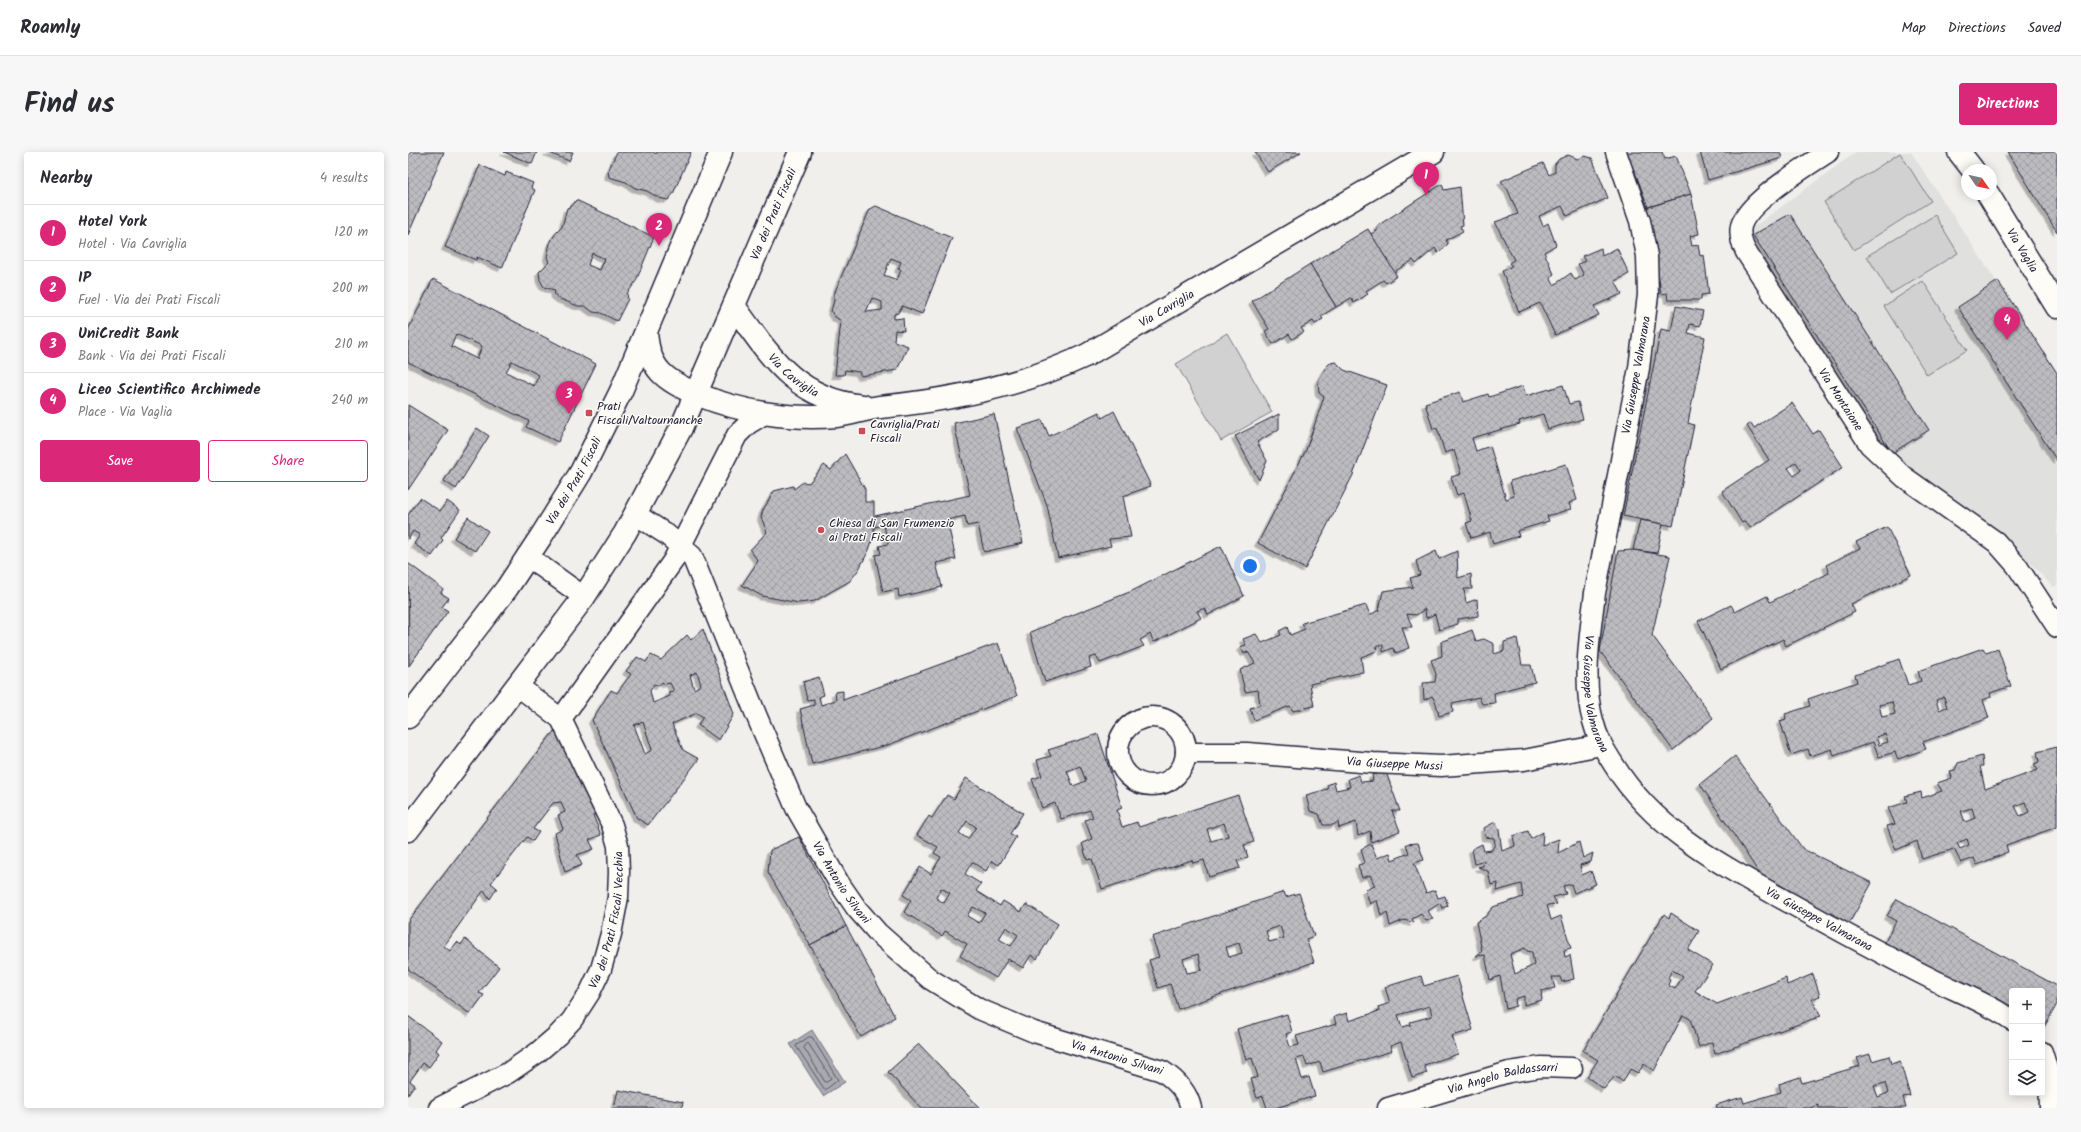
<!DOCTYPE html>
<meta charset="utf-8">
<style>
:root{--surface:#fff;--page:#f7f7f7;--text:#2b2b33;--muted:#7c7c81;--line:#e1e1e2;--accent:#db2777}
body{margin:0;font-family:Kalam,sans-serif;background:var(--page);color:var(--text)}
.controls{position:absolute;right:12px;bottom:12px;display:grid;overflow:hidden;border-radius:4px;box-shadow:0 2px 10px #0003}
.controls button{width:36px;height:36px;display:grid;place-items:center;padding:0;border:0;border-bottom:1px solid var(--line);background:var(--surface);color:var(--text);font:20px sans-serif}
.compass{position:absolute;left:1553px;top:12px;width:36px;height:36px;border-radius:50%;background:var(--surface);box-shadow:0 2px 10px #0003;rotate:124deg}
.you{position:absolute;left:842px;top:414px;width:14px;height:14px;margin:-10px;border:3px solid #fff;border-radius:50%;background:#1a73e8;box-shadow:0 0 0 6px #1a73e833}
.badge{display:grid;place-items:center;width:26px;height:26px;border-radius:50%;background:var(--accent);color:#fff;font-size:13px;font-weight:700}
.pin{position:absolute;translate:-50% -33px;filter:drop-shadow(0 1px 2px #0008)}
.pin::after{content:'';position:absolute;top:21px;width:14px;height:12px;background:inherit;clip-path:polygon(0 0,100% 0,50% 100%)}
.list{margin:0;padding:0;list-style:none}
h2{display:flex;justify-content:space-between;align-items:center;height:52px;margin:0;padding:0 16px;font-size:17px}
h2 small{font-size:13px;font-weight:400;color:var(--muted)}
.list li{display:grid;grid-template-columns:26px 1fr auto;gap:12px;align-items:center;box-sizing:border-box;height:56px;padding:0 16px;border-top:1px solid var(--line)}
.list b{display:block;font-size:15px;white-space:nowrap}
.list p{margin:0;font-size:13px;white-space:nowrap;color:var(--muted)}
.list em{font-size:13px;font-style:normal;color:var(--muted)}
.actions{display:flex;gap:8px;padding:12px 16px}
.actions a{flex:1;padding:9px 0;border:1px solid var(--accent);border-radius:4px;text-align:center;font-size:14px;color:var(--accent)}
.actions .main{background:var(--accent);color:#fff}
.icon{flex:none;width:22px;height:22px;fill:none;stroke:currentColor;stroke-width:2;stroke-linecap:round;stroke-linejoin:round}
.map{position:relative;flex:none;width:1649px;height:956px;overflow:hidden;border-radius:4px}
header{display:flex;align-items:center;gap:24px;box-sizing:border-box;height:56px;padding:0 20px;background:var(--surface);border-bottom:1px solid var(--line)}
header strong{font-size:19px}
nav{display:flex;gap:22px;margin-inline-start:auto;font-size:14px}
.intro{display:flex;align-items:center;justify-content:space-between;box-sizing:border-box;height:96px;padding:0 24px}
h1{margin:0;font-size:28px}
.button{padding:10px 18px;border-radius:4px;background:var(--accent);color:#fff;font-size:14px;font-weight:700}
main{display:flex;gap:24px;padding:0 24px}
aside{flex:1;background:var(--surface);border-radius:4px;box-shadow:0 2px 10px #0003}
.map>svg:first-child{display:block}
.built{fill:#e0e0df}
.garden{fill:#d2d1d1;stroke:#7a7a86}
.water{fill:#a9a9b0;stroke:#737381}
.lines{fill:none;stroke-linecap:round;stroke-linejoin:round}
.shore{stroke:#58586a;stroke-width:1}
.building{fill:url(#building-cross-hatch);stroke:#22223b;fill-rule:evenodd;filter:url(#shadow)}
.street-casing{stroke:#22223b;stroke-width:23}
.secondary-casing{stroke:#22223b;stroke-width:25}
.primary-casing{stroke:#22223b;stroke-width:25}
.street{stroke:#fdfcf7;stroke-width:20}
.secondary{stroke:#fdfcf7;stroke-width:22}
.primary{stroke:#fdfcf7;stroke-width:22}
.poi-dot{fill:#d1495b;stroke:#fdfcf7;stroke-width:1.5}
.labels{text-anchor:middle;stroke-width:3;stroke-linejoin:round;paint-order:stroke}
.street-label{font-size:12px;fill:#22223b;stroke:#fdfcf7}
.poi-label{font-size:12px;fill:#22223b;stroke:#fdfcf7;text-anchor:start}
</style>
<header>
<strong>Roamly</strong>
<nav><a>Map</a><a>Directions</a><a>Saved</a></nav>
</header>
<div class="intro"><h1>Find us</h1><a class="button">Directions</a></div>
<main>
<aside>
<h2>Nearby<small>4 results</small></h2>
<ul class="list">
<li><span class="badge">1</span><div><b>Hotel York</b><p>Hotel · Via Cavriglia</p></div><em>120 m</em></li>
<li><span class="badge">2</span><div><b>IP</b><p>Fuel · Via dei Prati Fiscali</p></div><em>200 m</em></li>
<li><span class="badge">3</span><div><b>UniCredit Bank</b><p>Bank · Via dei Prati Fiscali</p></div><em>210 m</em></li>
<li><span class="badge">4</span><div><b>Liceo Scientifico Archimede</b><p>Place · Via Vaglia</p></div><em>240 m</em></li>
</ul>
<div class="actions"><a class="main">Save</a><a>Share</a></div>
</aside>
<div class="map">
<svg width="1649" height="956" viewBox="0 0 1649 956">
<defs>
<pattern id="building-cross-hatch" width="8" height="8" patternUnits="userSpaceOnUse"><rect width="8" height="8" fill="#bcbcc0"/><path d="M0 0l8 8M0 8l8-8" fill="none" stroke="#a1a1a6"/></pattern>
<filter id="shadow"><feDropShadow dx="-3.5" dy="3.5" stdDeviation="0" flood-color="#0004"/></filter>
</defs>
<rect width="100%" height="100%" fill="#f0efec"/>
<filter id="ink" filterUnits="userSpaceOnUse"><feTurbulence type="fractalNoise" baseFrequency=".025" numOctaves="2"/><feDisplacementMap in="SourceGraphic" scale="8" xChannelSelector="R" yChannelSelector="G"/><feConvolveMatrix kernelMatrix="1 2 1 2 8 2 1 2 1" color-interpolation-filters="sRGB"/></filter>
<g filter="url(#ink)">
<path class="built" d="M1448 0H1503L1649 221V433L1645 435 1604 391 1482 305 1340 79Z"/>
<g class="garden">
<path d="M1492 1 1523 49 1446 98 1416 50Z"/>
<path d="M1527 63 1550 101 1482 142 1459 104Z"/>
<path d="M1515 129 1559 198 1519 223 1476 154Z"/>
<path d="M819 181 864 260 813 289 768 212Z"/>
</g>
<path class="water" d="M404 878 437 930 415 944 382 892Z"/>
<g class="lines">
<g class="shore">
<path d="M401 885H404L430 928 417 938 388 894Z"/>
<path d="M400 891 423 926 419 930H417L396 896Z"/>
</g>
</g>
<g class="building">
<path d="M2 0H36L0 83V4Z"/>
<path d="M96 0H129L124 12Z"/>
<path d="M139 0H165L161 9Z"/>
<path d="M209 0H246L248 2 249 0H283L265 42 260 48 251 46 239 39 227 36 218 30 201 25 200 19Z"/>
<path d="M847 0H893L860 20Z"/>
<path d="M1216 0H1254L1257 7 1268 4 1283 42 1240 55 1227 20Z"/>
<path d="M1292 0H1372L1374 6 1300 28Z"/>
<path d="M1600 0H1649V80Z"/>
<path d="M1160 3 1170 7 1177 4 1184 6 1200 46 1159 64 1154 54 1131 64 1135 74 1140 71 1148 93 1136 100 1146 122 1142 125 1146 133 1163 121 1167 128 1176 123 1170 112 1177 109 1174 104 1193 96 1194 104 1209 96 1221 122 1207 129 1214 142 1186 154 1191 163 1147 183 1132 151 1111 160 1094 119 1104 114 1101 111 1106 108 1087 70 1110 62 1100 38 1093 29 1135 11 1141 23 1147 20V12L1151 7Z"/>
<path d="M72 13 97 24 98 20 125 31 123 36 127 38 94 116 69 105 68 108 37 95Z"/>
<path d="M1034 32 1036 38 1052 35 1055 73 1052 74 1055 79 1038 88 1040 92 1030 101 1027 96 1008 112 1005 108 986 120 962 82 969 79V74Z"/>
<path d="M1283 42 1291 82 1282 84 1284 94 1290 93 1292 104 1296 103 1301 142 1293 143V148H1260L1259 141 1253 142 1245 83 1238 56Z"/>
<path d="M168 48 246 85 228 129 219 142 220 147 209 169 193 161 185 160 177 154H170L152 147 147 143 146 138 136 135 132 128 131 120 141 110 139 105 142 91 147 82 154 75 159 56 164 54ZM184 101 197 107 192 118 180 113Z"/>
<path d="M468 54 544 86 514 162 494 154 490 161 486 162V167L495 166 496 179 487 178 486 189 500 194 489 218 453 224 451 220 437 218 436 223H427L433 169 426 164 423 159 426 149V142L462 57ZM483 106 493 110 490 117 493 118 489 128 476 123ZM464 146 474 150V158L458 160Z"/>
<path d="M1382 62 1521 278 1484 301 1345 83Z"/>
<path d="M960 77 989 124 978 131 975 128 958 139 960 142 946 151 943 146 928 155 902 112Z"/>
<path d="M902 112 928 155 913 164 915 167 907 172 905 169 893 176 896 180 884 187 881 182 865 192 857 179 861 177 844 149Z"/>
<path d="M25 127 188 212 150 290 118 275 121 269 0 210V178ZM48 182 74 194 69 207 43 194ZM104 209 131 223 126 234 98 220Z"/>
<path d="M1590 129 1649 221V309L1550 155Z"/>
<path d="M1268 154 1295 159 1292 174 1282 172 1280 181 1297 185 1280 271 1286 273 1265 374 1215 364 1253 177 1263 179Z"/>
<path d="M928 210 936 218 979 233 945 323 897 417 850 391 898 298 916 245 911 241 910 229 918 215 922 211Z"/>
<path d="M1155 233 1161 252 1170 250 1175 267 1140 277 1135 262 1111 269 1112 272 1064 286 1068 299 1082 294 1098 347 1106 344 1102 329 1158 312 1169 348 1161 351 1163 357 1139 364 1141 369 1109 379 1111 384 1085 392 1082 380 1063 386 1058 371 1064 369 1056 341 1049 343 1043 325 1053 322 1046 298 1037 301 1029 276 1025 277 1017 251 1052 240 1055 250 1080 242 1081 245 1115 234 1118 244Z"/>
<path d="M1384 251 1405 282 1411 278 1435 315 1342 376 1337 369 1334 371 1314 339 1361 308 1339 274 1343 271 1346 276ZM1388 310 1393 318 1386 324 1380 316Z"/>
<path d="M0 253 40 278 0 338Z"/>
<path d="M706 259 743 334 715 344 723 385 701 387 703 394 650 406 639 353 609 276 634 268 641 284 691 260 694 266Z"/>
<path d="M586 262 615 391 576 400 570 372 559 374 557 364 539 368 548 407 528 411 534 435 491 445 490 437 475 440 467 403 473 402 471 394 480 392 476 373 467 375V364L562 343 546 271Z"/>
<path d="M871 262V277L849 290 859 309 851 328 827 284Z"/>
<path d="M69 276 81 284 48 337 36 329Z"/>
<path d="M437 302 457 337V350H466V383L461 398 451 417 442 429 424 439 407 449 391 451 354 444 334 433 350 409 342 398 359 380 353 365 355 358 366 339 385 334 386 337 395 330 401 331 416 313 423 318Z"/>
<path d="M12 346 32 359 39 349 52 358 33 386 35 388 24 404 6 392 12 383 5 379 0 387V363Z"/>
<path d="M60 365 80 379 67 399 46 386Z"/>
<path d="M1232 368 1255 372 1249 401 1225 398Z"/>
<path d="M1479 375 1503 423 1443 452 1447 460 1378 494 1375 487 1313 517 1290 469 1323 453 1327 460 1359 444 1362 450 1421 421 1418 413 1452 396 1448 390Z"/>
<path d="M813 394 836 444 800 463 797 456 789 459 793 466 746 490 742 482 732 488 736 494 692 511 688 504 681 506 683 515 637 530 622 480 724 439Z"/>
<path d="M1225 398 1262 404 1244 483 1305 566 1265 598 1192 499 1210 399Z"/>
<path d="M1028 399 1031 407 1049 399 1050 426 1063 422 1064 437H1056L1058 451 1069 447 1070 464 1050 467V472L1031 478 1027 462 1018 466 1017 457 1008 463 999 462 1004 475H994L1001 496 988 501 985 496 975 500V493L968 494 969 499 953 505 955 520 902 532 906 554 885 559 882 554 846 568 842 556 852 553 850 538 837 540 832 518 847 511 840 500 836 501 832 495 838 493 835 487 848 482 854 491 873 483 871 479 879 475 882 483 897 477 894 471 958 453 962 463 971 458 975 439 1005 435 1002 426 1012 423 1008 409Z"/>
<path d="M0 411 35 437 33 441 41 446 34 455 40 459 1 514Z"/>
<path d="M295 477 326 562 311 588 290 573 295 565 289 561 264 572 275 598 291 607 240 673 229 666 184 568 203 538 209 541 223 522 218 519 229 505 238 510 243 503 253 508 279 483 283 488ZM289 520 293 533 286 537 282 523ZM254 530 257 532 262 531 266 539 260 540 262 544 245 551 242 539 246 532 251 534ZM235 570 244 598 237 602 226 573Z"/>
<path d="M1064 478 1068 489 1076 487 1086 492V502L1096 499V490L1109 486 1114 513H1123L1127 530 1086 541 1087 551 1074 552 1071 545 1044 551 1045 560 1031 564 1028 551 1024 544 1016 548 1015 531 1027 530 1028 522 1023 508 1034 504 1033 490Z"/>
<path d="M590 491 609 544 480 593 404 612 392 557 406 553V547L399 548 395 530 411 525 416 543 411 545 413 553 428 548 427 540 435 539V548Z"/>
<path d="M1575 496 1578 501 1590 497 1603 534 1582 541 1583 545 1575 548 1581 566 1515 590 1518 597 1490 607 1487 600 1471 605 1465 590 1426 604 1424 597 1402 604 1400 597 1383 603 1372 569 1378 567 1377 562 1402 554 1400 547 1449 530 1447 523 1491 507 1500 533 1513 529 1510 519ZM1536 545 1539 555 1531 558 1528 548ZM1484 550 1487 562 1474 565 1471 553ZM1477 582 1480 590 1471 593 1468 585Z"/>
<path d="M146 579 161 589 190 662 185 663 193 683 181 688 186 697 169 703 174 713 157 720 147 681 155 677 150 663 157 660 153 650 145 651 125 677 131 680 125 689 119 685 83 731 89 736 82 747 76 738 36 794 42 799 49 790 53 793 57 787 91 815 71 841 76 843 62 862 0 817V769Z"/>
<path d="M690 582 714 656 709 658 714 675 729 670 731 675 830 643 846 690 836 693 840 705 829 709 832 716 801 725 796 708 785 711 784 708 694 737 684 707 679 708 674 691 684 687 677 668 685 665 682 658 653 667 647 651 634 656 624 627 634 624 629 608 643 604 640 598ZM672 614 678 629 665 634 659 619ZM816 671 820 684 803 689 799 677Z"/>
<path d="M1649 595V675L1598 693 1600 700 1569 713 1566 706 1553 711 1546 697 1514 707 1509 689 1488 698 1479 674 1487 672 1480 656 1499 650 1497 644 1513 640 1514 646 1534 639 1529 631 1544 626 1542 619 1547 618 1550 611 1574 604 1575 614H1572L1577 637 1630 618 1626 612 1631 610 1629 600ZM1617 650 1621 660 1612 664 1607 654ZM1564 656 1567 666 1557 670 1553 659ZM1559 687 1561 693 1552 697 1549 691Z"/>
<path d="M1327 604 1395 697 1464 731 1438 777 1359 733 1292 632Z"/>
<path d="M978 620 992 659H984L992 679 963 690 962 679 950 684 948 670 931 676 930 670 925 673H915L911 662 902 659 898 643 920 637 919 633 926 630 928 638 942 635 940 627 951 623 953 630 965 629 964 623Z"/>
<path d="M558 626 615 661 602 682 608 685 591 713 584 709 578 719 564 710 557 722 573 732 568 739 592 754 595 749 613 760 618 752 650 772 629 807 623 803 615 816 600 807 588 826 552 804 559 792 537 779 534 784 496 760 503 748 495 743 512 715 523 722 533 705 526 701 530 695 509 683 521 664 524 666 539 643 546 647ZM559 669 568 675 560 687 551 681ZM533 736 542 741 536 751 528 746ZM565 755 577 761 571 771 559 764ZM598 775 610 783 603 794 591 787Z"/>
<path d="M1087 670 1091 678 1094 699 1107 694 1105 684 1120 679 1123 687 1135 680 1134 693 1151 687 1150 701 1171 690 1175 706 1185 701 1183 710 1172 713 1174 723 1183 719 1188 732 1166 741 1163 732 1155 734 1158 742 1145 745 1149 752 1139 753 1143 768 1153 764 1163 796 1156 798 1157 805 1162 803 1166 827 1154 830 1152 825H1144L1147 836 1133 839 1134 848 1116 853V844L1107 847 1108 854 1098 857 1092 824 1082 828 1077 803 1068 804 1074 799 1068 770 1078 764 1085 755 1115 745 1113 732 1089 739 1090 731 1083 733 1080 719 1070 715 1075 714 1076 709 1067 712 1064 697 1074 692 1076 699 1084 698 1087 692 1086 686 1077 685 1076 676ZM1117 796 1119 799 1124 800 1126 813 1107 822 1102 802Z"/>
<path d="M391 685 438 774 402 793 360 720 362 698Z"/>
<path d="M1010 691 1016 708 1006 711 1018 741 1027 738 1030 746 1037 744 1040 754 1034 756 1032 751 1020 759 1025 767 1018 769 1013 762 1004 767 1006 771 996 768 982 774 979 760 973 764 969 748 962 752 957 738 967 734 962 723 954 726 950 713 957 711 953 697 963 692 969 706 982 701 984 708 1001 701 998 692Z"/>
<path d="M876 740 878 745 891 741 906 784 898 787 906 810 770 857 762 832 750 836 741 808 751 805 744 785ZM872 774 876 786 861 790 858 779ZM831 791 834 801 821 805 818 795ZM790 802 794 818 779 821 775 807Z"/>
<path d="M1489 747 1649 834V852L1634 879V839H1604V863L1476 792 1488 769 1479 764Z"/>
<path d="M1263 761 1291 779 1280 798 1305 813 1287 839 1309 852 1378 826 1379 833 1405 822 1412 844 1404 847 1413 864 1307 902 1304 890 1291 895 1282 867 1275 863 1246 919 1236 912 1230 921 1222 917 1215 930 1207 924 1196 937 1179 925 1190 908 1175 899 1256 762 1261 766ZM1264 818 1275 824 1267 837 1260 833 1262 828 1260 826Z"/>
<path d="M438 774 487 865 453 885 402 793Z"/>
<path d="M1013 824 1016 834 1049 824 1065 878 1044 884 1050 902 1016 913 1019 921 1004 926 993 890 982 894 984 899 915 920 912 910 899 914 896 905 888 907 894 927 901 925 907 944 867 956H859L855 944 849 946 843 927 850 925 844 906 838 908 829 877 879 862 884 880 878 882 882 895 891 893 888 884 928 872 926 865 939 861 941 869 971 859 970 855 982 851 977 835ZM1022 854 1024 864 1002 870 1003 873 994 875 990 863Z"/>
<path d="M0 864 34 889 28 898 31 901 21 915 15 911 2 929 7 933 0 943Z"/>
<path d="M511 892 572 956H513L480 920Z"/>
<path d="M1462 902 1464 909 1481 904 1483 912 1492 909 1502 944 1495 945 1498 956H1411L1410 953 1402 956H1309L1308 953 1334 945 1336 951 1373 940 1371 932 1392 925 1394 931 1452 914 1449 906ZM1477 931 1480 941 1470 945 1466 934Z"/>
<path d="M210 938 275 950 274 956H206Z"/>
</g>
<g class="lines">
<defs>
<g id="street">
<path id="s1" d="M1208 0 1232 69 1239 104 1240 143 1231 216 1187 441C1182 481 1174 530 1185 569 1189 586 1197 599 1206 613 1247 679 1314 713 1380 750 1428 777 1478 804 1528 829 1553 841 1581 852 1604 868"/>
<path id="s2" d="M1420 0C1398 15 1340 49 1333 74 1331 83 1334 92 1338 100L1462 293 1496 325 1588 390 1609 414 1649 475"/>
<path id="s3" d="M227 362 258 382 284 404 349 565 388 656 431 731 449 757 470 781 522 827 571 857 626 880 754 919C768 928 779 939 783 956"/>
<path d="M119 404 176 445"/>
<circle cx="744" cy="599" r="34"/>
<path d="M153 567 265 409 329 283 340 272 358 261"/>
<path id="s4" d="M778 601H839L965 611 1033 614 1116 608 1193 593"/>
<path d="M1634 900 1641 923 1642 956"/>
<path id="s5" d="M31 956 100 921 129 901 150 883 164 868 182 840 193 817 203 782 210 745 211 720 210 694 204 673 153 567 110 534"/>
<path id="s6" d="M980 956 1101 920 1133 915 1164 916"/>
</g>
<g id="secondary">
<path d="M1551 0 1565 18"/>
<path id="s7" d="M1580 42 1649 155"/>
<path id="s8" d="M326 154C362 204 387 247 455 254"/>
<path id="s9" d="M238 179C240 217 257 229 291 243 333 260 382 268 428 264 443 262 457 257 472 255 543 248 614 234 679 203L1025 0"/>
</g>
<g id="primary">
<path id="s10" d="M0 565 99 436 134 383 173 320 213 239 313 0"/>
<path id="s11" d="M0 678 176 445 217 381 273 276 392 0"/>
</g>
</defs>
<use href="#street" class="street-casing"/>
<use href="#secondary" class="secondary-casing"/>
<use href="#primary" class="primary-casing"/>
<use href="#street" class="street"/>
<use href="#secondary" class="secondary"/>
<use href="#primary" class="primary"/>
</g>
</g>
<g class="poi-dot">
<rect x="177" y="257" width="8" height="8" rx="2"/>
<rect x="450" y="275" width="8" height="8" rx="2"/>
<circle cx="413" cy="378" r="4"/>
</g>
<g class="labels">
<g class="street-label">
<text dy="4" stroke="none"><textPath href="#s11" startOffset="720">Via dei Prati Fiscali</textPath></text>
<text dy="4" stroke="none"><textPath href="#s7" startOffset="66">Via Vaglia</textPath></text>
<text dy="4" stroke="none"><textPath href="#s9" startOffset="581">Via Cavriglia</textPath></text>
<text dy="4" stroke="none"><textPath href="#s8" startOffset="92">Via Cavriglia</textPath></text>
<text transform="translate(1228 223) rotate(-80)" y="4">Via Giuseppe Valmarana</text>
<text dy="4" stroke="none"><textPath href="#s2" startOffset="318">Via Montaione</textPath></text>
<text dy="4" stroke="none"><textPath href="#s10" startOffset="289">Via dei Prati Fiscali</textPath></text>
<text dy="4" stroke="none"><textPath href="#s1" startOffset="553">Via Giuseppe Valmarana</textPath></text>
<text dy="4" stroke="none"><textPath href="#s4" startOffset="209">Via Giuseppe Mussi</textPath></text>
<text dy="4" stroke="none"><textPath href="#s3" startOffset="431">Via Antonio Silvani</textPath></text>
<text dy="4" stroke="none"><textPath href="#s5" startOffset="269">Via dei Prati Fiscali Vecchia</textPath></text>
<text dy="4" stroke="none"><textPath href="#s1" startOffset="888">Via Giuseppe Valmarana</textPath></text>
<text dy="4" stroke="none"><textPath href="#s3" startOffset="767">Via Antonio Silvani</textPath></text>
<text dy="4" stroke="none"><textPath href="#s6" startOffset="119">Via Angelo Baldassarri</textPath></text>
</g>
<g class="poi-label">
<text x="189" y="258">Prati<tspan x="189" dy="14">Fiscali/Valtournanche</tspan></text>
<text x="462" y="276">Cavriglia/Prati<tspan x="462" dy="14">Fiscali</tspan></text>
<text x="421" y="375">Chiesa di San Frumenzio<tspan x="421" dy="14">ai Prati Fiscali</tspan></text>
</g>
</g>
</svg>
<div class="controls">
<button>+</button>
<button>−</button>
<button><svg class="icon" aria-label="layers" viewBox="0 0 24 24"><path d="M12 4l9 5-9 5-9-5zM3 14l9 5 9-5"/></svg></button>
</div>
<svg class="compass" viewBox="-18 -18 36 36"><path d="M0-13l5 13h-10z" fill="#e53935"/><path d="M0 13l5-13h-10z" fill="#7c7c81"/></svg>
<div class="you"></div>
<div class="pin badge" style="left:1018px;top:43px">1</div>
<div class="pin badge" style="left:251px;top:94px">2</div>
<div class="pin badge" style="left:161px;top:262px">3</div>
<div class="pin badge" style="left:1599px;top:188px">4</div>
</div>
</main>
